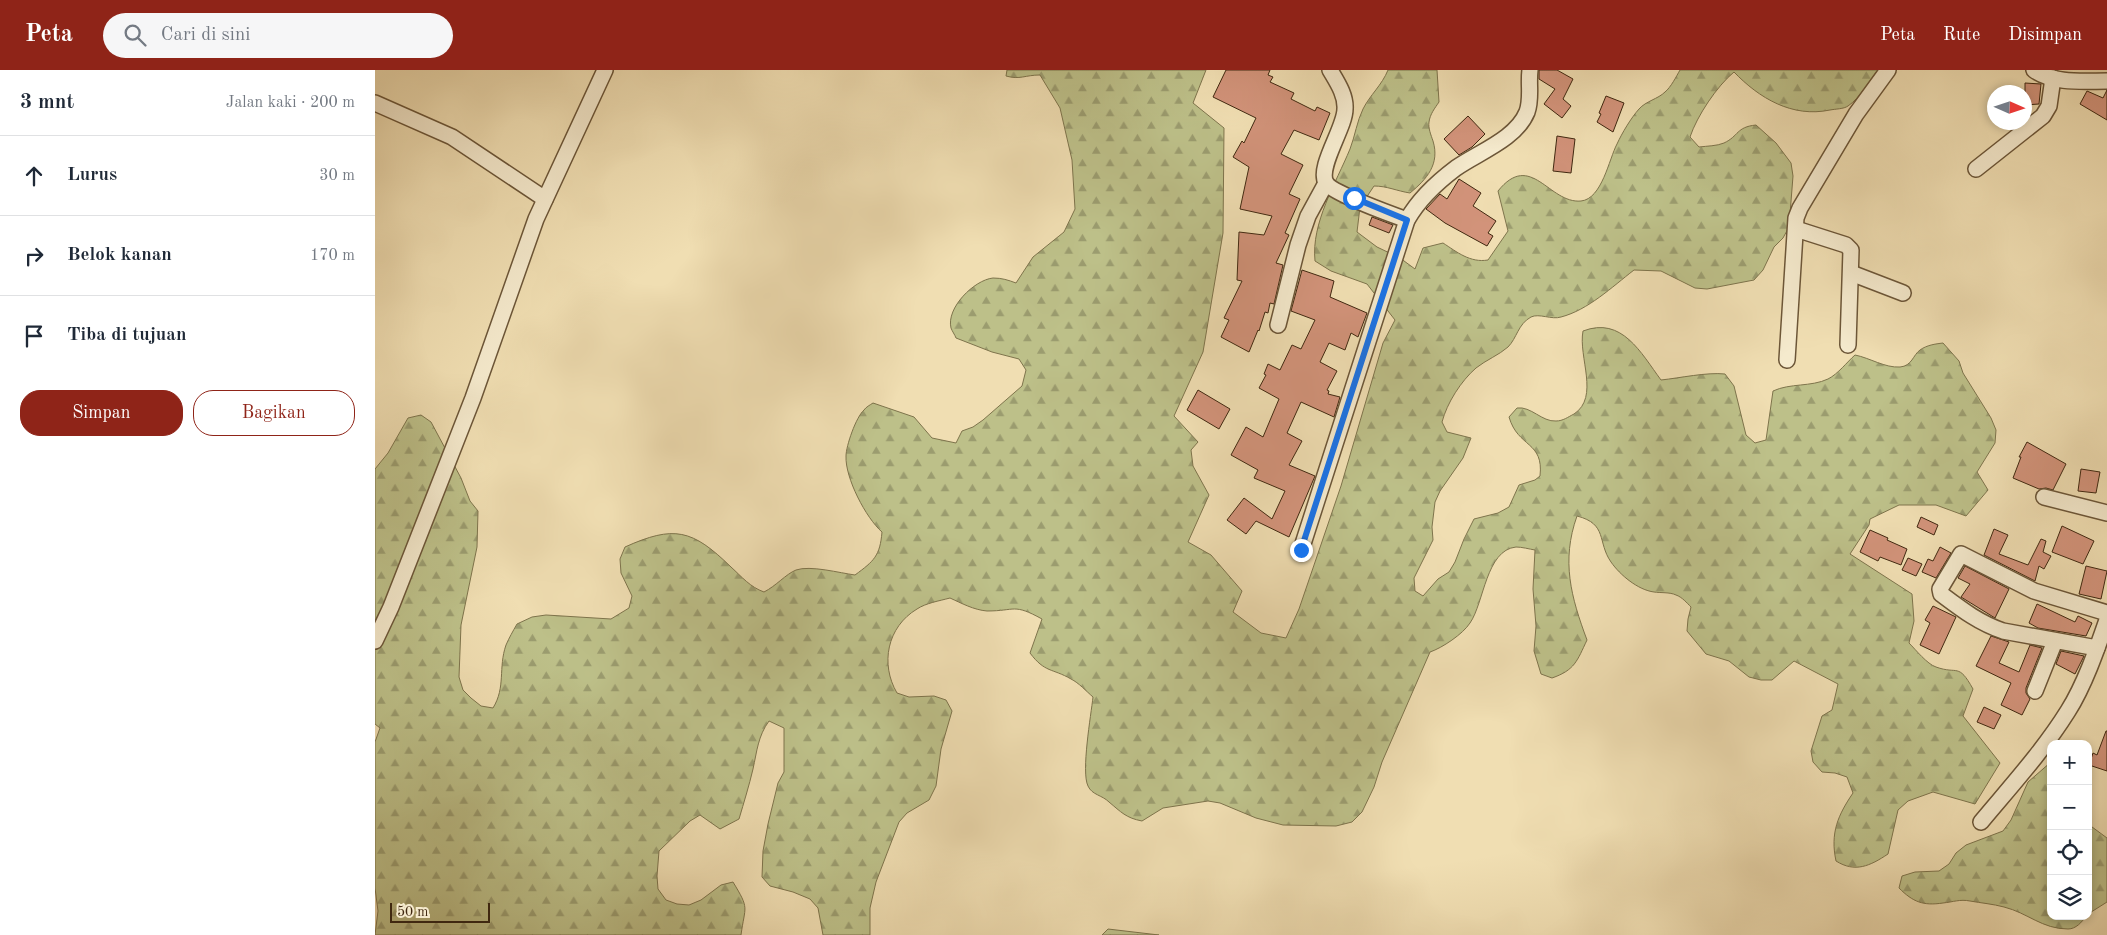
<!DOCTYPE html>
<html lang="id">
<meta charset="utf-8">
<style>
:root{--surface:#fff;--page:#f6f6f7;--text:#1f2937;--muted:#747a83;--line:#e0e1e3;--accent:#8f2418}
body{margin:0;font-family:"Old Standard TT",serif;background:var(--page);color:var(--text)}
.controls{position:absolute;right:15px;bottom:15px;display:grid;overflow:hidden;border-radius:10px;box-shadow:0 2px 8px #0003}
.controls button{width:45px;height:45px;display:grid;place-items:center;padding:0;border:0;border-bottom:1px solid var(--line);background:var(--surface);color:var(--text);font:25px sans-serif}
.compass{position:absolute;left:1612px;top:15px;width:45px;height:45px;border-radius:50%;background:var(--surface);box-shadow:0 2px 8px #0003;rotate:93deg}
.scale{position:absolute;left:15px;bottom:12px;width:100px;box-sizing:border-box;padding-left:5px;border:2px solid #402810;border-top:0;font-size:14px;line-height:18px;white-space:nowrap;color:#402810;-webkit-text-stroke:4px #f5eacd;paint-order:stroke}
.stop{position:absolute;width:15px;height:15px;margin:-11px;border:4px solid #1a73e8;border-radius:50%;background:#fff}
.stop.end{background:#1a73e8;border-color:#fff;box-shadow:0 1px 5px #0008}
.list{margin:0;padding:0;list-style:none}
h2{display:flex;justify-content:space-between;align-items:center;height:65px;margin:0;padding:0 20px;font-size:21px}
h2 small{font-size:16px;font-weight:400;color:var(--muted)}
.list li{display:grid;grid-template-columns:32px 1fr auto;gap:15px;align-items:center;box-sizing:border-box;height:80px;padding:0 20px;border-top:1px solid var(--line)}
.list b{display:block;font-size:19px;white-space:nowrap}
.list em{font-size:16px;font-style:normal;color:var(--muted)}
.actions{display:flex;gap:10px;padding:15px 20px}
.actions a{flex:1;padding:11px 0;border:1px solid var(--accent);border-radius:20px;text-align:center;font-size:18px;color:var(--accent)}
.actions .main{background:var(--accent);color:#fff}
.icon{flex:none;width:28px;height:28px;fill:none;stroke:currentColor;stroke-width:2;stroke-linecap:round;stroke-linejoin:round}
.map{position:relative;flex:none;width:1732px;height:865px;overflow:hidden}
header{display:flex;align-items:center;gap:30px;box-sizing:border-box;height:70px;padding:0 25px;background:var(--accent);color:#fff}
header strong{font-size:24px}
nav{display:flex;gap:28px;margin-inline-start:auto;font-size:18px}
.search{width:350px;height:45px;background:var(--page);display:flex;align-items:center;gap:12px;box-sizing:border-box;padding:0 18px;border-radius:28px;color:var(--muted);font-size:19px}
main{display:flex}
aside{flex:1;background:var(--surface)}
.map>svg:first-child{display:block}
.forest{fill:url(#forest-firs);stroke:#7e744c}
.building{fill:#d2937a;stroke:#402810}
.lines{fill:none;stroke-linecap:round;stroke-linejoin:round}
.street-casing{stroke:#6c5638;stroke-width:18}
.street{stroke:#f5eacd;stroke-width:15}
.route{stroke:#1a73e8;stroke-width:6}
</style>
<header>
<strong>Peta</strong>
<div class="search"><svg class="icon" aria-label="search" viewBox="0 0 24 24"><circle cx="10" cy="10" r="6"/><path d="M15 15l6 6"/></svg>Cari di sini</div>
<nav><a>Peta</a><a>Rute</a><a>Disimpan</a></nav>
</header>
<main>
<aside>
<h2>3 mnt<small>Jalan kaki · 200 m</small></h2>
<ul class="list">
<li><svg class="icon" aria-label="ahead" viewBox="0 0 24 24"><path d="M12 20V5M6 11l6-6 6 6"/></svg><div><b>Lurus</b></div><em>30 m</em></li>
<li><svg class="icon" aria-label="right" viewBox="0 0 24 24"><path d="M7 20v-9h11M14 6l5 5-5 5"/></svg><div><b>Belok kanan</b></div><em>170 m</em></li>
<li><svg class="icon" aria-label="arrive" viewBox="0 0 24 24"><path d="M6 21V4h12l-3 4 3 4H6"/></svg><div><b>Tiba di tujuan</b></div></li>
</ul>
<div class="actions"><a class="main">Simpan</a><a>Bagikan</a></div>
</aside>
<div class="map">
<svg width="1732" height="865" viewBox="0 0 1732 865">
<defs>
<pattern id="forest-firs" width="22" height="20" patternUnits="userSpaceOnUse" patternTransform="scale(1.25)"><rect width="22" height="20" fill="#bdc089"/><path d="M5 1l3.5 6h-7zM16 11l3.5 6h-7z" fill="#9b9c6f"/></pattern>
</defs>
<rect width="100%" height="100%" fill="#f0deb2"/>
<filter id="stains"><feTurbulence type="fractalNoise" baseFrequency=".004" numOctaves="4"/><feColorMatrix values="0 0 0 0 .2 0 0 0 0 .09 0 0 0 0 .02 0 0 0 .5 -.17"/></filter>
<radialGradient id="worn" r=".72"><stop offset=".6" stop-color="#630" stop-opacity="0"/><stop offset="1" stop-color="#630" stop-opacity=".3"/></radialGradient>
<g class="forest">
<path d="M632 0H831L818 33 849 58 848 163 828 282 799 346 823 372 816 380 818 396 834 425 813 472 836 485 867 521 858 542 886 563 911 568 924 539 966 416 1008 273 1020 250 992 214 956 201 940 191C936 153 961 113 975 79 980 66 982 51 988 39 995 25 1007 15 1013 0H1062L1064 32C1060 38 1055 44 1054 52 1053 58 1056 65 1058 71 1065 94 1052 109 1035 123 1022 121 1012 116 999 116L985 137 982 162 1002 177 1025 188 1040 199 1048 178 1068 173C1082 182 1095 193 1113 190L1133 161 1123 121C1156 80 1174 134 1206 131 1227 129 1234 89 1242 74 1247 63 1256 48 1264 39 1271 31 1283 29 1290 22 1296 17 1301 7 1305 0H1503C1494 11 1485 28 1473 36 1469 39 1460 39 1455 40 1417 48 1384 28 1359 2 1342 16 1322 46 1315 67L1324 77C1332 76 1342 76 1349 73 1364 66 1361 57 1381 55L1401 73 1416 93 1418 106 1414 157 1408 168 1399 177 1388 200 1379 210 1332 219 1320 218 1286 201 1259 200C1237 217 1213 240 1186 247 1177 250 1164 243 1156 247 1143 254 1142 268 1133 277 1124 285 1111 290 1101 298 1086 311 1072 333 1067 352L1072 362 1096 368 1088 388 1065 421 1060 432 1057 457 1058 470 1039 508 1040 521 1048 526 1063 509 1074 502 1080 492 1089 469 1099 449 1123 443 1134 437 1144 415 1160 410 1165 406C1169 371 1143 378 1134 347L1142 338C1156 336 1167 352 1181 351 1188 351 1193 347 1199 344 1225 327 1203 287 1208 261 1247 246 1266 283 1286 310 1305 308 1332 302 1350 304L1359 316 1371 365 1380 373 1391 370 1398 321C1415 313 1436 317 1453 309 1463 304 1472 292 1480 285 1495 288 1510 298 1525 297 1537 296 1538 285 1545 280 1552 275 1560 274 1568 273L1584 291 1588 303 1616 348 1621 360 1620 373 1602 402 1613 420 1591 446 1561 435H1524L1495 449 1494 455 1475 484 1537 524 1539 551 1534 573C1541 580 1552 594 1561 597 1583 605 1583 592 1598 619L1588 646 1625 693 1600 734 1558 722 1533 731 1523 740 1513 784C1495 796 1480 803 1461 791 1455 763 1463 745 1478 723L1472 707 1460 703 1447 702 1438 692 1436 681 1447 646 1457 640 1463 614 1419 591 1397 610H1386L1374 607 1354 591 1331 584 1312 561 1313 549 1316 537C1312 533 1307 527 1301 525 1295 522 1285 523 1279 522 1263 520 1245 505 1236 492 1222 472 1233 454 1202 446 1186 491 1196 527 1212 570 1202 591 1200 600 1177 608L1166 604 1159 581 1161 556 1158 519 1160 480C1154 479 1147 477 1141 477 1111 480 1109 533 1095 553 1088 564 1067 578 1055 582L1007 692 999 717 987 742 977 752 961 756 908 755 881 748 845 733 833 731 788 738 767 751C751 748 746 742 734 732 727 725 717 725 713 716 706 702 716 645 718 627 711 621 704 613 696 609 677 598 670 603 655 583L667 549C638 533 641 541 612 541 599 540 586 533 575 528 564 531 551 533 542 539 512 557 505 594 522 623L534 627 559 626 571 630 577 641 566 679 561 716 554 730 532 743 524 752 501 812 495 838V865H448L443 838 435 829 418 822 395 816 387 807 388 781 393 754 403 713 409 702V658L394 651C383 666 382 681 378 699 374 716 369 732 364 749L345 759 325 745 315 751 284 781 282 806 283 819 291 830 302 834 314 835 326 830 346 815 358 812C375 840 370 835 366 865H0L3 841 0 818V672L5 658 0 654V399L13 383 33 348 46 345 56 352 86 408 95 431 103 441 102 477 86 555 84 607 88 620 96 628 106 636 118 638C131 617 123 598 131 575 134 568 138 561 142 554L157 547 171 545 236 549 254 538 257 526 246 503 245 489 250 477C299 455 317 459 356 497 367 507 375 517 389 522 401 516 411 504 421 500 435 495 465 503 480 505 499 491 505 486 507 462 491 448 470 408 471 386 471 376 481 347 489 340 491 337 495 335 498 333L539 347 557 368 581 373 587 361 598 357 608 350 647 316 651 300 644 289 617 282 581 268C580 265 577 261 576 258 571 238 599 210 618 208 627 208 633 210 641 213L658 187 689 162 700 139 697 90 685 38 665 5C650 5 645 10 631 6Z"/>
<path d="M1676 692V846H1711C1707 852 1701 859 1693 859 1667 859 1653 843 1629 837 1618 834 1606 833 1595 831 1585 829 1578 832 1568 833 1548 836 1538 832 1524 818L1527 806 1540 802 1564 801 1574 794 1581 783 1591 775 1628 761 1636 750 1653 712Z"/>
<path d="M1713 754 1732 768V832L1713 844Z"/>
<path d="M733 859 784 865H727Z"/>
</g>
<g class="building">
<path d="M851 0H895L893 5 898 7 895 12 919 23 916 29 940 41 942 37 955 43 944 70 919 60 906 84 928 95 914 124 925 129 910 163 914 165 901 193 908 195 899 234 895 233 893 243 890 242 884 261 883 260 874 282 846 267 854 250 849 248 867 211 862 210 864 162 889 165 897 146 865 139 874 97 858 87 867 71 869 73 881 48 838 27Z"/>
<path d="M1164 0H1182L1198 9 1188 29 1196 36 1187 48 1169 34 1180 19 1164 9Z"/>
<path d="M1650 13 1666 14 1664 34 1650 35Z"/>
<path d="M1732 20V50L1705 34 1712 21 1728 28Z"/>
<path d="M1231 26 1249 33 1238 62 1222 52 1226 44 1224 43Z"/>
<path d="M1093 46 1110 64 1097 77 1084 85 1069 69Z"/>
<path d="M1182 66 1200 69 1196 103 1178 101Z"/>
<path d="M1084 109 1106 123 1098 136 1121 151 1113 163 1118 166 1112 176 1070 153 1051 139 1065 124 1072 129Z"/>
<path d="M997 147 1018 155 1014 163 994 155Z"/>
<path d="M927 200 959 211 955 227 992 243 983 267 976 263 970 280 954 273 945 292 962 301 952 320 954 321 953 324 965 327 959 347 926 332 912 363 927 371 914 395 940 406 914 467 881 451 871 464 852 450 869 428 897 449 910 421 879 408 883 400 856 385 871 357 888 367 904 329 884 318 891 305 889 304 893 294 905 300 917 275 926 279 940 250 916 241Z"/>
<path d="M823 320 855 339 844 359 812 340Z"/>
<path d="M1652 372 1691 394 1678 420 1671 418 1664 419 1638 408 1646 387H1644Z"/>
<path d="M1706 399 1725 402 1721 423 1703 421Z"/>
<path d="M1546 447 1563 455 1559 465 1542 457Z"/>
<path d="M1687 456 1719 471 1708 494 1677 482Z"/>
<path d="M1619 459 1633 465 1624 484 1653 495 1666 469 1671 471 1668 482 1676 486 1669 499 1664 496 1660 511 1609 485Z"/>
<path d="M1495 460 1513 468 1512 470 1532 479 1526 495 1505 487 1503 491 1485 482Z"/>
<path d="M1565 477 1576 483 1561 508 1547 502 1553 489 1558 491Z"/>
<path d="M1533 488 1547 494 1541 506 1527 500Z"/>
<path d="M1590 496 1634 519 1620 548 1586 527 1595 514 1583 508Z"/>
<path d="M1711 496 1732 501 1726 529 1704 524Z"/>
<path d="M1662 534 1700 552 1703 546 1717 553 1711 566 1663 558 1654 553Z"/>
<path d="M1558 536 1581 547 1564 584 1545 575 1555 553 1550 550Z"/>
<path d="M1616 566 1634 572 1624 593 1644 602 1655 575 1667 578 1651 618V623L1655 629 1647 645 1626 635 1636 613 1601 596Z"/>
<path d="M1686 581 1709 586 1700 604 1681 594Z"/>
<path d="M1609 637 1626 645 1619 659 1602 652Z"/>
<path d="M1731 661H1732V701L1714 695 1718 683 1722 685Z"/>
</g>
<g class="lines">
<defs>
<g id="street">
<path d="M955 0C962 12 971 25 970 39 970 58 942 97 951 113 957 123 1018 145 1032 150"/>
<path d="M1659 0C1679 14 1708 11 1732 11"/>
<path d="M0 33 77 67 170 129"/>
<path d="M1601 99 1668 46 1674 36 1678 8"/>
<path d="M1421 159 1471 175 1476 180 1473 275"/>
<path d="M1476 203 1528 223"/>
<path d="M903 255 923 175 933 146 951 113"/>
<path d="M1412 290 1421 148 1425 138 1481 44 1513 0"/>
<path d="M1669 427 1732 443"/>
<path d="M926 480 1032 150C1044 129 1061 113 1081 98 1104 82 1141 69 1152 42 1157 28 1153 14 1155 0"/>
<path d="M0 571 16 537 98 328 161 149 230 0"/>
<path d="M1722 578 1628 561C1604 553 1586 539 1566 524L1565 519 1586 484 1659 521 1732 543"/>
<path d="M1660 621 1680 571"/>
<path d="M1606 752C1636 716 1668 681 1693 641 1709 616 1722 579 1732 550"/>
</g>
</defs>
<use href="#street" class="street-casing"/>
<use href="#street" class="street"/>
</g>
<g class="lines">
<path class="route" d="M926 480 1032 150 979 128"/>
</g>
<rect width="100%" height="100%" filter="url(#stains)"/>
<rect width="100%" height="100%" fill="url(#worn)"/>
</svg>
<div class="controls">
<button>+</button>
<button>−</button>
<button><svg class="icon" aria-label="locate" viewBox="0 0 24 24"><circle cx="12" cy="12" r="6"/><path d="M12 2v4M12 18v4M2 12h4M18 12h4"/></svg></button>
<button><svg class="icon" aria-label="layers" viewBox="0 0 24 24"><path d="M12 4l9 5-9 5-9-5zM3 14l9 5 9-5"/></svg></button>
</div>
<svg class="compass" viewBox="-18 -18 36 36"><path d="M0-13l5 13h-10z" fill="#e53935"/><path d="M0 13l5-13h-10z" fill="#747a83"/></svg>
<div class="scale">50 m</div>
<div class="stop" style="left:979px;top:128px"></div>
<div class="stop end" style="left:926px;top:480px"></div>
</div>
</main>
